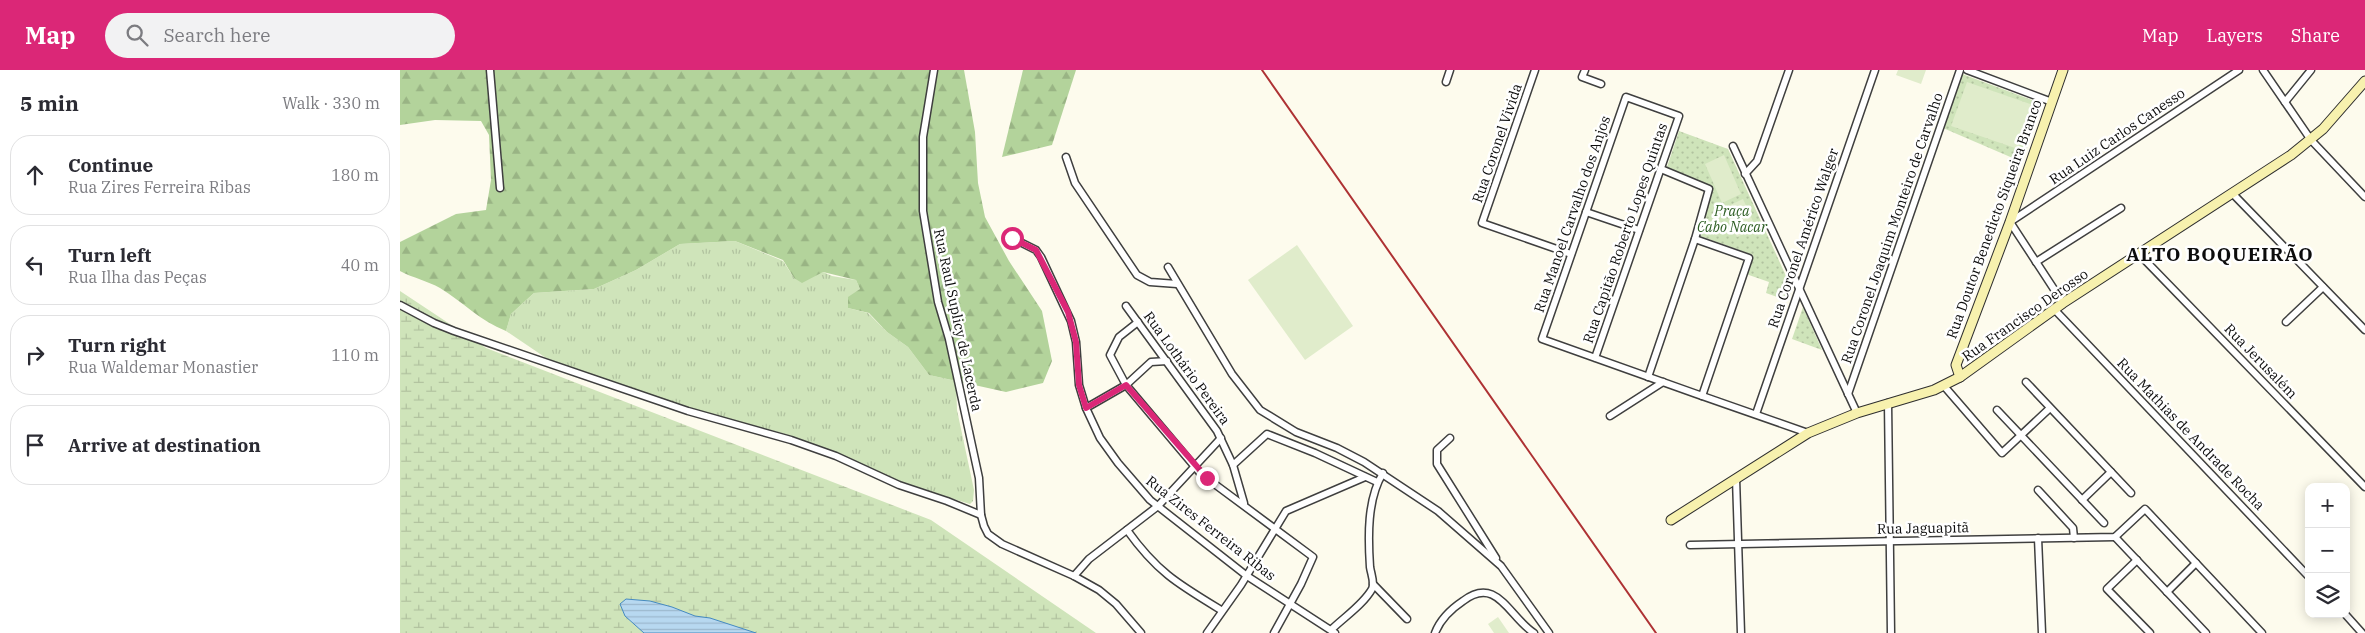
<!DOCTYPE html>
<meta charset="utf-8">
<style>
:root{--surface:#fff;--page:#f2f2f3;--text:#2b2b33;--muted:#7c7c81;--line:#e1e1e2;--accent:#db2777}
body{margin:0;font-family:"IBM Plex Serif",serif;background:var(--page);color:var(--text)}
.controls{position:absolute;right:15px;bottom:15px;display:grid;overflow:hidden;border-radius:10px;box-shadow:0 2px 12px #0003}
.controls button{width:45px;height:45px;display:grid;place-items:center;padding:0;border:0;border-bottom:1px solid var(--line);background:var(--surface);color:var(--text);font:25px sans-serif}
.stop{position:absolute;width:15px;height:15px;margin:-11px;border:4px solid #db2777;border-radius:50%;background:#fff}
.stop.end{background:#db2777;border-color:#fff;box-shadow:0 1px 5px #0008}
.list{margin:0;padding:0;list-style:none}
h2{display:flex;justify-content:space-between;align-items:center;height:65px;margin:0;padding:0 20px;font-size:21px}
h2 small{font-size:16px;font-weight:400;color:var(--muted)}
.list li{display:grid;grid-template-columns:32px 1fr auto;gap:15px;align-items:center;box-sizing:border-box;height:80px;margin:0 10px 10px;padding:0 10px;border:1px solid var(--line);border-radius:20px}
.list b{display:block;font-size:19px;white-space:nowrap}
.list p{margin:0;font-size:16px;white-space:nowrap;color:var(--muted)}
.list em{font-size:16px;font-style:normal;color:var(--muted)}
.icon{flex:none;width:28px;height:28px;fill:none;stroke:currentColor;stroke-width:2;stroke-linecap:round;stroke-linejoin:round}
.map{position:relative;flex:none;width:1965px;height:563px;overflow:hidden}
header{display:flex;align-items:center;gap:30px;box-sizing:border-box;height:70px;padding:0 25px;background:var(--accent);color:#fff}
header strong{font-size:24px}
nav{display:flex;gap:28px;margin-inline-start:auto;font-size:18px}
.search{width:350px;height:45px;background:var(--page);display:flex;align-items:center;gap:12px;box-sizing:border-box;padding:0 18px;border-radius:28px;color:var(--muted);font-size:19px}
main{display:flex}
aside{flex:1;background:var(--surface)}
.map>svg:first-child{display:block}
.grass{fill:url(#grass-tufts)}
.forest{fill:url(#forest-firs)}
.wetland{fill:url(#wetland-marsh)}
.park{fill:url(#park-dots)}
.pitch{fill:#e0eccb}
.water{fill:url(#water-rules);stroke:#458ac0}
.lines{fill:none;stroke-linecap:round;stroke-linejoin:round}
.street-casing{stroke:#3f3f3f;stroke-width:9}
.secondary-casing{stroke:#2e2e2e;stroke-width:11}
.street{stroke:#fff;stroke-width:6}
.secondary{stroke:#f7f1ae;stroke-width:9}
.rail{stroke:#ae3234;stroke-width:2}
.route{stroke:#db2777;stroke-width:6}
.labels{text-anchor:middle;stroke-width:5;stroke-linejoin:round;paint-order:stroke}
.street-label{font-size:14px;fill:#0c0c0c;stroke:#fff}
.park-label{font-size:14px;font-style:italic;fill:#2d5d23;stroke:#fff}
.district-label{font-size:19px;font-weight:bold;letter-spacing:1px;fill:#0c0c0c;stroke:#fff}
</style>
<header>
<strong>Map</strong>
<div class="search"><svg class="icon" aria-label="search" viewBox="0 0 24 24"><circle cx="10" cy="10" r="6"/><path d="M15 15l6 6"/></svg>Search here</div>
<nav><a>Map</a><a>Layers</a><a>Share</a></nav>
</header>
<main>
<aside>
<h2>5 min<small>Walk · 330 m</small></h2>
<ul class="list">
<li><svg class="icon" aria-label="ahead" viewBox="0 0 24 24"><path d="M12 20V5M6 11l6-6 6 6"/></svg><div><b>Continue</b><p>Rua Zires Ferreira Ribas</p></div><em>180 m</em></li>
<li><svg class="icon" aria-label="left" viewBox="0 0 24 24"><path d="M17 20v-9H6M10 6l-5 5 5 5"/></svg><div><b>Turn left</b><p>Rua Ilha das Peças</p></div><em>40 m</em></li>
<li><svg class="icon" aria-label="right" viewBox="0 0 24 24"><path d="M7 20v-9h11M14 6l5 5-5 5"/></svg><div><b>Turn right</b><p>Rua Waldemar Monastier</p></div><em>110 m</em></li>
<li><svg class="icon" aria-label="arrive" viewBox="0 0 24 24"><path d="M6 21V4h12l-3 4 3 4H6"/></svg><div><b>Arrive at destination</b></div></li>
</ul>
</aside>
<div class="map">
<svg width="1965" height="563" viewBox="0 0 1965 563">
<defs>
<pattern id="grass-tufts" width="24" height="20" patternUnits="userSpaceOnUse" patternTransform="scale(1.25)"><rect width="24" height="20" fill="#cfe4ba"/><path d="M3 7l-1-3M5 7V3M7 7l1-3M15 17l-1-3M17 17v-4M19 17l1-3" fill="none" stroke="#b1c29f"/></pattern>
<pattern id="forest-firs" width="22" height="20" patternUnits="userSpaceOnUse" patternTransform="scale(1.25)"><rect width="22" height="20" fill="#b3d39b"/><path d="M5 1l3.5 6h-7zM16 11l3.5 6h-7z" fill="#99b484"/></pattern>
<pattern id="wetland-marsh" width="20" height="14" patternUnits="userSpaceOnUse" patternTransform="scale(1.25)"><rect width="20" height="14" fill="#cfe4ba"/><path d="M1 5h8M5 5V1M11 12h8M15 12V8" fill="none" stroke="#b1c29f"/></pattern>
<pattern id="park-dots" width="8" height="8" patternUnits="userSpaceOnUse" patternTransform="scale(1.25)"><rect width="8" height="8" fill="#cfe4ba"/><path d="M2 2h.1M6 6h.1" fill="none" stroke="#b1c29f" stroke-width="1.8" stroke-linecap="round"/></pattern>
<pattern id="water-rules" width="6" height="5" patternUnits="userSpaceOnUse" patternTransform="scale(1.25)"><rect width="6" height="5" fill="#b7d8f0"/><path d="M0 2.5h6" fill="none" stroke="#9cb8cd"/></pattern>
</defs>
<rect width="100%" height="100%" fill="#fdfbed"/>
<path class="grass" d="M335 171 383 191 394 208 423 202 432 206 456 210 460 219 448 238 468 243 487 262 508 277 529 305 556 311 557 340 574 420 573 431 570 434 511 416 442 385 382 363 296 341 149 290 106 261 111 244 134 223 194 219 236 200 280 174Z"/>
<g class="forest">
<path d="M0 0H564L575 62 578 113 585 147 609 191 642 241 652 291 643 313 606 322 529 305 508 277 487 262 469 243 448 238V227L460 219 456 210 423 202 402 213 394 208 383 190 335 171 280 174 236 200 194 219 134 223 111 244 106 261C80 251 63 232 40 218 28 211 13 208 0 201V172L56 144 86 140 91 110 89 65 81 51 35 50 0 55Z"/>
<path d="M623 0H676L652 75 602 87Z"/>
</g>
<path class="wetland" d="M0 221 86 278 531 450 696 563H0Z"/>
<g class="park">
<path d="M1562 4 1643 34 1622 92 1543 58Z"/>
<path d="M1279 61 1328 79 1392 219 1388 231 1366 223 1369 212 1346 204 1353 185 1300 166 1313 117 1267 97Z"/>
<path d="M1403 237 1422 280 1392 269Z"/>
</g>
<g class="pitch">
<path d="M1498 0H1526L1521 14 1496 5Z"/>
<path d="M1567 12 1633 35 1618 79 1551 56Z"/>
<path d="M1324 85 1341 124 1322 133 1305 94Z"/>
<path d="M1343 129 1356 158 1337 167 1324 138Z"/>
<path d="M897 175 953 256 905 290 848 210Z"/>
<path d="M1098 547 1109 563H1094L1088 554Z"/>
</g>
<path class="water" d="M226 529 250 531 272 537 295 546 310 548 356 563H244L225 546 220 534Z"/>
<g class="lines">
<defs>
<g id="street">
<path d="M90 0 100 118"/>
<path d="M534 0 523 67V141L538 232 549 269 579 408 581 445 584 456 588 464 602 474 674 506 699 520 716 534 741 563"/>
<path d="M1135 0 1082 153 1171 184"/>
<path d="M1185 0 1182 7 1201 14"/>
<path d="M1567 0 1652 32"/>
<path d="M1863 0 1911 70 1965 127"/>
<path d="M1046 12 1050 0"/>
<path d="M1885 32 1911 0"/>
<path d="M1333 76 1457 343"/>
<path d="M666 87 675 113 737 205 750 212 777 214"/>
<path d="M1345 104 1357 91 1389 0"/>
<path d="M1832 123 1965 260"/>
<path d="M1186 142 1239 160"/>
<path d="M612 168 636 180 641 187 671 251 676 272 679 315 686 338 700 368 718 393 750 430 847 506 935 563"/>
<path d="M1295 169 1349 188 1302 326"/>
<path d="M1739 184 1965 417"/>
<path d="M1636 192 1721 138"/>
<path d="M768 197 832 304 860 340 896 362 937 378 964 392 1038 441 1101 496 1149 563"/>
<path d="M1663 233 1610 152 1839 0"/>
<path d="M0 235 34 253 54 261 288 341 391 370 436 386 499 415 547 431 581 445"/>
<path d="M726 236 817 361 833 395 844 433"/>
<path d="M1654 239 1909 507"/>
<path d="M738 252 719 267 710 285 726 315 801 404 913 487 901 514 874 563"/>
<path d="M1886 252 1923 217"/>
<path d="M1195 288 1279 46 1226 27 1142 269C1231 301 1319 332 1408 363"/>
<path d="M1248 307 1295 169 1309 119 1261 99"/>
<path d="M1626 312 1731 423"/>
<path d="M1544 316 1602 383 1650 338"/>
<path d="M1448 324 1560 0"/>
<path d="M1488 333 1491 563"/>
<path d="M686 338 726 315 751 292 767 291"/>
<path d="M1597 340 1704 453"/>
<path d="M1356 344 1475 0"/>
<path d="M1210 346 1263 312"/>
<path d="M1050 368 1037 380V394L1096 488"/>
<path d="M833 395 867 364 915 383 977 412"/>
<path d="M1336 408 1341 563"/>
<path d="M1638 420 1673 458 1674 468"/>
<path d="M1682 430 1711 402"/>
<path d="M727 460C757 502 778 514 821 540"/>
<path d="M1715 467 1806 563"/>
<path d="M1638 468 1642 563"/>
<path d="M1290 475 1715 467 1745 439 1862 563"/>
<path d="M1737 490 1707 519 1750 563"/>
<path d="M674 506 689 489 758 436 821 368"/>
<path d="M973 514 1007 549"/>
<path d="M1767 522 1796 493"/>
<path d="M1945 544 1962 563"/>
<path d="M931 560C943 548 963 535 972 519 975 513 971 504 970 497 968 467 967 429 983 403"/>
<path d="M807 563 841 515 886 441 965 407"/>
<path d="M1035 563C1040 550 1051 539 1063 531 1097 505 1109 547 1134 563"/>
</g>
<g id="secondary">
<path d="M1560 307 1556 295 1610 152 1663 0"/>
<path d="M1271 450 1408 363 1457 343 1534 320 1560 307 1663 233 1891 85 1923 59 1965 11"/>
</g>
</defs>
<use href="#street" class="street-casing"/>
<use href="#secondary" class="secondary-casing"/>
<use href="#street" class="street"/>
<use href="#secondary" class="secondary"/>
<path class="rail" d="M862 0 1256 563"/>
</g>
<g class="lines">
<path class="route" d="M612 168 636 180 668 242 676 272 679 315 686 338 726 315 807 408"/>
</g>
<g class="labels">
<g class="street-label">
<text transform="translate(1717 66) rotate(-34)" y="5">Rua Luiz Carlos Canesso</text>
<text transform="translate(1097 73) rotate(-71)" y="5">Rua Coronel Vivida</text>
<text transform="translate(1172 144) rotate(-71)" y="5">Rua Manoel Carvalho dos Anjos</text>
<text transform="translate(1594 149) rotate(-70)" y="5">Rua Doutor Benedicto Siqueira Branco</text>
<text transform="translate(1492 158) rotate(-71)" y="5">Rua Coronel Joaquim Monteiro de Carvalho</text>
<text transform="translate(1225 163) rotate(-71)" y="5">Rua Capitão Roberto Lopes Quintas</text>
<text transform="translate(1403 168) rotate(-71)" y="5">Rua Coronel Américo Walger</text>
<text transform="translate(1625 245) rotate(-35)" y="5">Rua Francisco Derosso</text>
<text transform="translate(558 250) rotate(78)" y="5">Rua Raul Suplicy de Lacerda</text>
<text transform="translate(1861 291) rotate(46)" y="5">Rua Jerusalém</text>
<text transform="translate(787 298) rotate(54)" y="5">Rua Lothário Pereira</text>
<text transform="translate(1791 364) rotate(46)" y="5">Rua Mathias de Andrade Rocha</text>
<text transform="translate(811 458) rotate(38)" y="5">Rua Zires Ferreira Ribas</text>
<text transform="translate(1523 458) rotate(-1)" y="5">Rua Jaguapitã</text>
</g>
<g class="park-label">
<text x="1332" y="146">Praça<tspan x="1332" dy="16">Cabo Nacar</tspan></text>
</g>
<g class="district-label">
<text x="1820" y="191">ALTO BOQUEIRÃO</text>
</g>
</g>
</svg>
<div class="controls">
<button>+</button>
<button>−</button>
<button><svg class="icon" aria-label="layers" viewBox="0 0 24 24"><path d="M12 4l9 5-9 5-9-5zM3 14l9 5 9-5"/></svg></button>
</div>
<div class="stop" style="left:612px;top:168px"></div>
<div class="stop end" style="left:807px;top:408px"></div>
</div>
</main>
